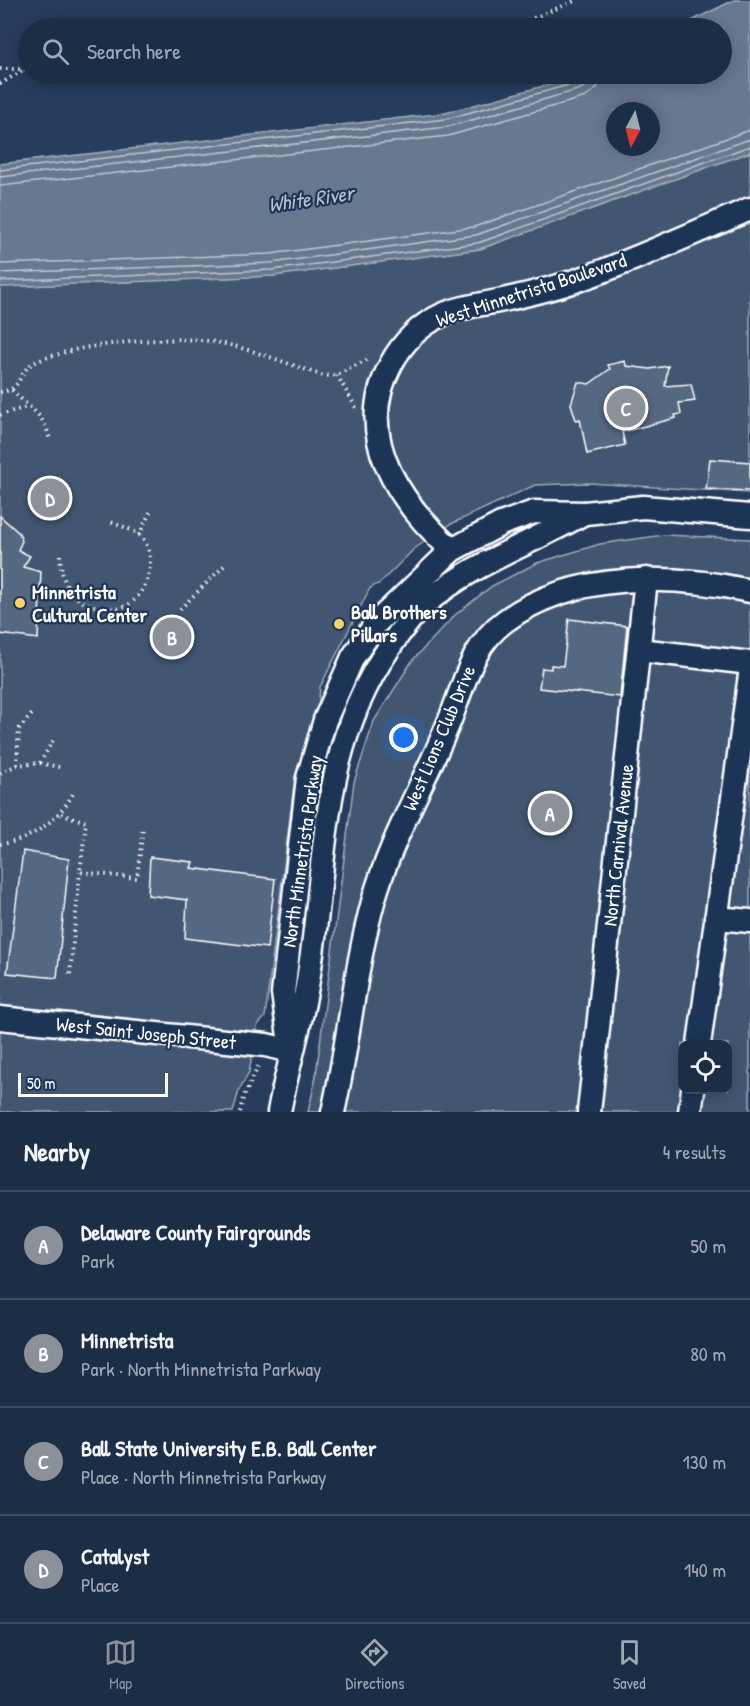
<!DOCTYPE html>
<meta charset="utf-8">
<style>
:root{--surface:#1c2e46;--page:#25364d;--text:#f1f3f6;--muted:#a0a8b3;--line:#3a4a5f;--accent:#8c9099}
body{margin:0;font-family:"Patrick Hand",sans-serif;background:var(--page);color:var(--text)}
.controls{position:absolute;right:18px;bottom:18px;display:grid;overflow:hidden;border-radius:12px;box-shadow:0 3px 15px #0003}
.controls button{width:54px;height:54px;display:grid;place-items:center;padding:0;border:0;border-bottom:2px solid var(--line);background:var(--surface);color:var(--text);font:30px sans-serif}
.compass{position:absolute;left:606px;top:102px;width:54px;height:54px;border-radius:50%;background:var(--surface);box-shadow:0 3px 15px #0003;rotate:187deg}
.scale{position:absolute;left:18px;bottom:15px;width:150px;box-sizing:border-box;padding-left:6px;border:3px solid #fff;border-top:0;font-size:16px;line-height:21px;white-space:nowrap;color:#fff;-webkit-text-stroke:4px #1d3557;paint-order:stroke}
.you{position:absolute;left:404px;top:738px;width:21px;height:21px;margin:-15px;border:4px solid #fff;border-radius:50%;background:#1a73e8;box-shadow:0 0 0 9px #1a73e833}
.badge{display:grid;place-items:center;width:39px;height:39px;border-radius:50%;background:var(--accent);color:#fff;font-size:20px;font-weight:700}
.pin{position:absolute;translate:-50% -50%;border:3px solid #fff;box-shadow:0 2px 6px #0006}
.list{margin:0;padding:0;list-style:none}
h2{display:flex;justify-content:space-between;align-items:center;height:78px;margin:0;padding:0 24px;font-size:26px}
h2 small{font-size:20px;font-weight:400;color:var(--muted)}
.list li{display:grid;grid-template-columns:39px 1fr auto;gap:18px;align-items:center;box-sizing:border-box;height:108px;padding:0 24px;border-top:2px solid var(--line)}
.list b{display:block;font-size:22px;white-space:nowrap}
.list p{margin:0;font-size:20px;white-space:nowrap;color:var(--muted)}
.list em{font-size:20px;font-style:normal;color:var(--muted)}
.icon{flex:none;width:33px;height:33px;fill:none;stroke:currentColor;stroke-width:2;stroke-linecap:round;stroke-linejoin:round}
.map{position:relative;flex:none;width:750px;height:1112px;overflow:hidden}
.search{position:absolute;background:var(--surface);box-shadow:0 3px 15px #0003;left:18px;right:18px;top:18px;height:66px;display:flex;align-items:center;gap:15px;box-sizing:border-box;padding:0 21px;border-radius:33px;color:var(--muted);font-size:22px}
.sheet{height:510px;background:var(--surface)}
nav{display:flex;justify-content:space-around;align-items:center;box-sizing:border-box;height:84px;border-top:2px solid var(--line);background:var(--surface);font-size:16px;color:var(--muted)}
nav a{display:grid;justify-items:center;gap:3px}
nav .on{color:var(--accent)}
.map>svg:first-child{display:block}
.green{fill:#425672;stroke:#a0aab8;stroke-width:1.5;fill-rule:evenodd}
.water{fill:#67788e;stroke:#a4aebb;stroke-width:1.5;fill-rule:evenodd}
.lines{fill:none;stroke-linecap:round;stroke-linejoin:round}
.shore{stroke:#c2c9d2;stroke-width:1.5}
.building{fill:#556781;stroke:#fff;stroke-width:1.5}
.minor-casing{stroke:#fff;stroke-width:27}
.path{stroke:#fff;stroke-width:4;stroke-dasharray:1.5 4.5;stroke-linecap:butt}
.minor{stroke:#1d3557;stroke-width:22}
.poi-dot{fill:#ffd166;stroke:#1d3557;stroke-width:2}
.labels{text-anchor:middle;stroke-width:4.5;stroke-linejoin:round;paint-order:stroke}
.street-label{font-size:20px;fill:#fff;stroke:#1d3557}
.poi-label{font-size:20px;font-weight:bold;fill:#fff;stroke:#1d3557;text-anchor:start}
.water-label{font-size:21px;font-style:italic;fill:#bbc2cc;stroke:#1d3557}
</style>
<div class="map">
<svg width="750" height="1112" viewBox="0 0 750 1112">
<rect width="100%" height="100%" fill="#263d5e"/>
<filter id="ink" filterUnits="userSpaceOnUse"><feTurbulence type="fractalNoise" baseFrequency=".0167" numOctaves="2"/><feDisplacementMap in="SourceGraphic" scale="12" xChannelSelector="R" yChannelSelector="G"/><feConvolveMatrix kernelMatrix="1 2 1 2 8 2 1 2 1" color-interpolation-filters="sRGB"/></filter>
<g filter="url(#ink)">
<g class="green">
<path d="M750 152V493L589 483 535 485 451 524 414 549 380 583 370 588 320 687 318 708 295 776 265 1017 257 1026 249 1072 239 1090 233 1112H0V287L272 276 480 249Z"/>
<path d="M664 535 750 539V1112H308L315 1082 354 782 374 721 412 661 455 615 492 586 537 563 600 544ZM682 1044H728V1090H682Z"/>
</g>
<path class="water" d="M734 0H750V152L480 249 273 276 0 287V164L445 113 587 74H722V28H677ZM615 111H651V147H615Z"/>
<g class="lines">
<g class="shore">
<path d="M0 170 446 119 579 82 584 74"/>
<path d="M0 177 447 127 581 89 589 83 591 74"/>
<path d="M0 186 448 136 586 97 597 88 600 74"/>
<path d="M0 264 270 254 474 227 750 130"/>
<path d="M0 273 271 263 476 235 750 139"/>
<path d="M0 281 272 270 478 243 750 146"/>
</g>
</g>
<g class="building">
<path d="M625 361 626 366 650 369 668 366 665 386 691 384 695 401 679 403 681 414 675 415 676 418 622 432 625 445 587 454 580 419 576 420 571 404 578 382 589 384 610 369 608 365Z"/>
<path d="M710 459 750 462V491L706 489Z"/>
<path d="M0 516 19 533 22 541 18 550 30 556 23 567 41 572 38 639 0 634Z"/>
<path d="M569 619 627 626 620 697 539 688 542 668 551 669V665L563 666Z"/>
<path d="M23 851 69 859 57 978 7 973Z"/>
<path d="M150 857 193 862 191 868 275 879 267 948 185 938 187 900 148 895Z"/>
</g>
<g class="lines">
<defs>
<g id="minor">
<path d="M452 550C399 502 352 436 391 364 402 343 420 325 442 315 464 305 489 304 512 298 534 293 557 287 578 280 636 260 693 233 750 209"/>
<path d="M639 650 750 663"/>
<path d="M716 918 750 921"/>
<path d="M0 1018 266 1045 291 1051"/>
<path d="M699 1044 750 675"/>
<path d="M291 1051 283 993 308 778 325 720 353 657 377 622 452 550 501 524 534 512 585 513 643 507 750 516"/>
<path d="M279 1112C286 1073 298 1035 305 997 329 875 314 757 389 648 399 633 412 615 426 603 472 563 533 543 584 513"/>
<path d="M333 1112C349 1043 354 971 373 902 390 841 423 785 447 727 463 690 470 646 505 621 572 571 672 574 750 591"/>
<path d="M589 1112 646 579"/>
<path d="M690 1112 693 1090"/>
</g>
</defs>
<use href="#minor" class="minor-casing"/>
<g class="path">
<path d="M499 28 519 24 577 0"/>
<path d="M0 69H28"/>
<path d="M0 84 25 69"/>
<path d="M337 375 358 411"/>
<path d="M12 390C30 410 45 413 50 441"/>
<path d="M0 392C20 390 17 378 29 366 35 361 51 356 59 354 89 344 168 337 200 340 242 344 284 363 324 376L337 375 370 358"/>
<path d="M0 415 27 407"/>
<path d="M139 535 151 510"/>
<path d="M60 555C61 582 71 603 100 607 107 608 115 610 123 607 148 599 161 551 138 534 130 528 117 525 108 521"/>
<path d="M180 609 225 565"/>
<path d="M40 763 63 768"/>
<path d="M17 765 19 729 32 714"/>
<path d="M0 773 17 765 40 763 55 737"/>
<path d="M61 814 86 822 80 872 137 878 143 828"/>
<path d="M0 844C31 841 58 820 73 794"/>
<path d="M70 974 80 872"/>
<path d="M240 1112 243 1098 260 1063"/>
</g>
<use href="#minor" class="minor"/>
</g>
</g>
<g class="poi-dot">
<circle cx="20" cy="603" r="6"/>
<circle cx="339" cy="624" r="6"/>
</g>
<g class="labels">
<g class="street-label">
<text transform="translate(531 290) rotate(-18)" y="7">West Minnetrista Boulevard</text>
<text transform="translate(439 738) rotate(-67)" y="7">West Lions Club Drive</text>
<text transform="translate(618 845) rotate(-84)" y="7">North Carnival Avenue</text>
<text transform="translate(302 851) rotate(-82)" y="7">North Minnetrista Parkway</text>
<text transform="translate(146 1033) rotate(6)" y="7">West Saint Joseph Street</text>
</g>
<g class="poi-label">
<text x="32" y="599">Minnetrista<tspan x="32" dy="23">Cultural Center</tspan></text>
<text x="351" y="619">Ball Brothers<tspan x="351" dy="23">Pillars</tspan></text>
</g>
<g class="water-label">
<text transform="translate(311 199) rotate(-8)" y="7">White River</text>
</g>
</g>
</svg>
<div class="controls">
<button><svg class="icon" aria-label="locate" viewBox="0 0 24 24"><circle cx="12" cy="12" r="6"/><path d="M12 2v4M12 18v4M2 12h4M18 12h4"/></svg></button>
</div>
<svg class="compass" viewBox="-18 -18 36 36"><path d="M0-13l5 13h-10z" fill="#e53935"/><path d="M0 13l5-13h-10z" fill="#a0a8b3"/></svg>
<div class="scale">50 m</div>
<div class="you"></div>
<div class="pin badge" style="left:550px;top:813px">A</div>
<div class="pin badge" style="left:172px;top:637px">B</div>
<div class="pin badge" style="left:626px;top:408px">C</div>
<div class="pin badge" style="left:50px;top:498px">D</div>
<div class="search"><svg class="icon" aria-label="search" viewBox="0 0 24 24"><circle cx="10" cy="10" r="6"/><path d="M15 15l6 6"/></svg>Search here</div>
</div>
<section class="sheet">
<h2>Nearby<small>4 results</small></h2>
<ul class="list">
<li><span class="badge">A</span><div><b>Delaware County Fairgrounds</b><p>Park</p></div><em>50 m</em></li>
<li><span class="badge">B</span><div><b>Minnetrista</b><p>Park · North Minnetrista Parkway</p></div><em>80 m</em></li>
<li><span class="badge">C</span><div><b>Ball State University E.B. Ball Center</b><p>Place · North Minnetrista Parkway</p></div><em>130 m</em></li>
<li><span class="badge">D</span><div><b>Catalyst</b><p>Place</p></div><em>140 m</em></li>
</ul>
</section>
<nav>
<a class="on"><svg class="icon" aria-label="map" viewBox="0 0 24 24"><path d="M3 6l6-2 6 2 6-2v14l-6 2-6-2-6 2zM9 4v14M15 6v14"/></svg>Map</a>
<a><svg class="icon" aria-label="directions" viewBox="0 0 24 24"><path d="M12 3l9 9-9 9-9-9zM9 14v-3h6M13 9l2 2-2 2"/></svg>Directions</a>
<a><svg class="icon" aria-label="saved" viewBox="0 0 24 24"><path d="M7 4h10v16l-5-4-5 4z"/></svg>Saved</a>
</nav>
